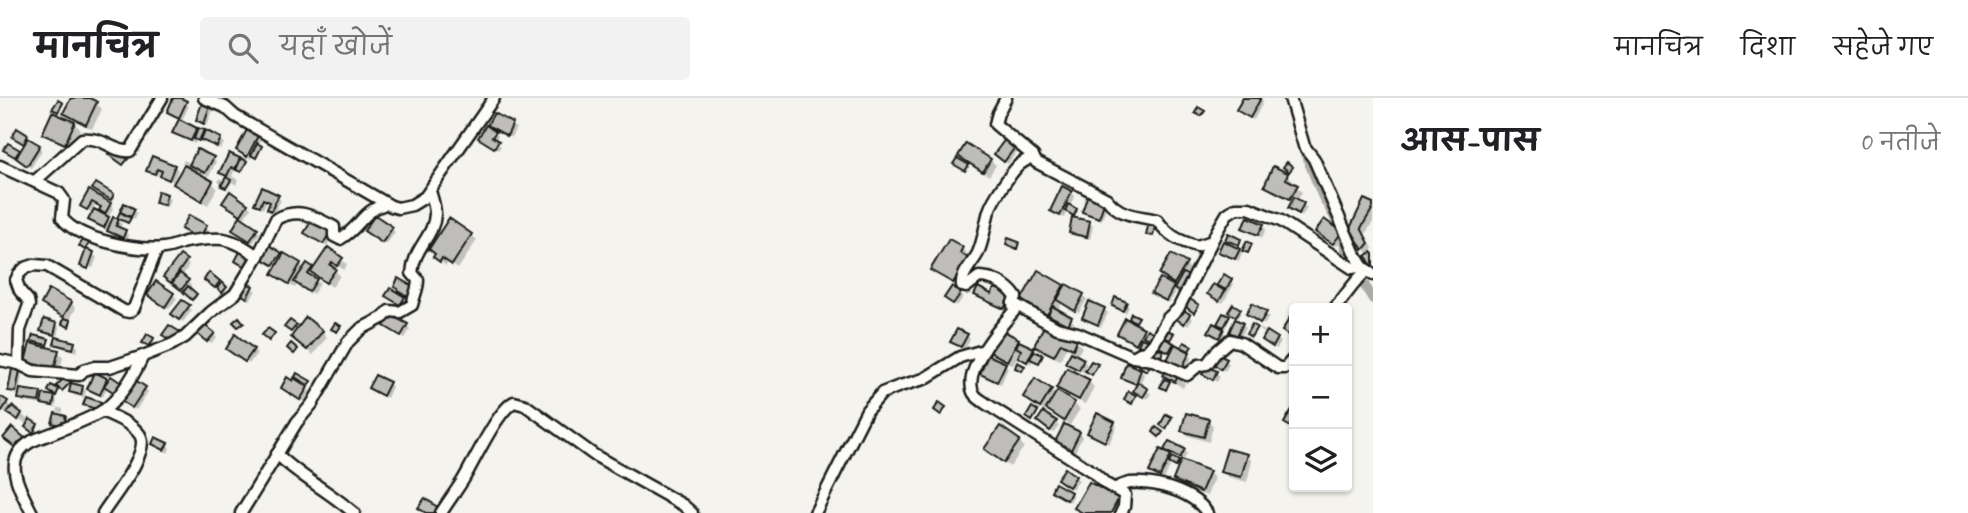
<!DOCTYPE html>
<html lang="hi">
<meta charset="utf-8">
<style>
:root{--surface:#fff;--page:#f2f2f2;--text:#202124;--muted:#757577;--line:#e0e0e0}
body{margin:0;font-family:Mynerve,"Playpen Sans Deva",sans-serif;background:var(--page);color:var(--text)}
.controls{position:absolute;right:21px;bottom:21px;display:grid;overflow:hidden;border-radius:7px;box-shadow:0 2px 5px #0004}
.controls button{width:63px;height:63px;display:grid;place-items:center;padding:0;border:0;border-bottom:2px solid var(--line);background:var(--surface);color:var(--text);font:35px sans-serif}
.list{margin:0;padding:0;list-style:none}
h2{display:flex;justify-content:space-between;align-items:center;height:91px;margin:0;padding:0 28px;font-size:30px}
h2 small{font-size:23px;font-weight:400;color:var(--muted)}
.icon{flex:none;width:38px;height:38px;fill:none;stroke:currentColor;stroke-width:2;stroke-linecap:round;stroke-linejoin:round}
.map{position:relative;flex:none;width:1373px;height:415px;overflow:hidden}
header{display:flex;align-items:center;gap:42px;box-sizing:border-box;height:98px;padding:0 35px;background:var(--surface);border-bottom:2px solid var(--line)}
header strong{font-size:33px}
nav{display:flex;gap:38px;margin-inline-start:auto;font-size:24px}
.search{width:490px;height:63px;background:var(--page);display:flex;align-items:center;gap:18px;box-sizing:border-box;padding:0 24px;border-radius:7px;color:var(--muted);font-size:26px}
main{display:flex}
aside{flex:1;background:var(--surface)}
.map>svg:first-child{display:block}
.shadow{fill:#0003;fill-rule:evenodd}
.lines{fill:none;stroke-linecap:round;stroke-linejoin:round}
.canal{stroke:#abaaa6;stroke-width:10}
.building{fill:#bebdba;stroke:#1c1c1c;stroke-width:2}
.street-casing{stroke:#1c1c1c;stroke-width:15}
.street{stroke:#fdfcf7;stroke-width:10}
</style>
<header>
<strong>मानचित्र</strong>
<div class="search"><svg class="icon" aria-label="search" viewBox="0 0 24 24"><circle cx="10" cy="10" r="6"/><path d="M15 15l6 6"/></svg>यहाँ खोजें</div>
<nav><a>मानचित्र</a><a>दिशा</a><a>सहेजे गए</a></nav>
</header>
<main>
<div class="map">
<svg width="1373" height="415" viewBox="0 0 1373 415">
<rect width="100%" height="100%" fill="#f4f3ee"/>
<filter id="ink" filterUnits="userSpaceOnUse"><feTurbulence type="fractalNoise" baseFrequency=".0143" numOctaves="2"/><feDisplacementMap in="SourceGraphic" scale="14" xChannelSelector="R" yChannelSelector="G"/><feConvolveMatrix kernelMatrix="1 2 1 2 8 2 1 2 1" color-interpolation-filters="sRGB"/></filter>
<g filter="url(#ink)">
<g class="shadow">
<path d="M73 0H86L96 5 102 11 92 31 71 20 65 15Z"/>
<path d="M175 0 189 8 181 24 199 34 203 33 220 42 224 45 221 51 206 45 202 40 200 43 196 41 195 46 175 35 181 21 169 13Z"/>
<path d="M1245 0H1260L1263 4 1254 22 1238 12Z"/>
<path d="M210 7 214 10 207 28 198 22Z"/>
<path d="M494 17 516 30 511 40 492 30 498 38 495 43 501 48 498 52 480 39Z"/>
<path d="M74 25 80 31 71 50 50 41 44 35Z"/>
<path d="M250 30 263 39 258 47 262 50 257 59 253 57 251 61 238 52Z"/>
<path d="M27 38 30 43 42 52 31 70 9 55 8 47 21 55 26 47 17 42Z"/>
<path d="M1015 49 1018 52 1008 66 999 59Z"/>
<path d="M960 58 990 62 996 67 989 78Z"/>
<path d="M153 60 174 68 178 72 173 84 162 77 164 73H160L158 78 148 73Z"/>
<path d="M213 60 216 64 209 78 194 70 189 65 187 70 212 84 217 90 208 107 180 91 175 86 186 66 183 65V62L188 64 191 67Z"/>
<path d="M239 61 247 65 243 74 235 71 232 78 238 82 236 87 232 84 228 90 218 84 220 80 225 84 228 79 222 75Z"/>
<path d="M1287 77 1293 82 1291 86 1302 94 1297 103 1307 110 1302 118 1293 113V104L1271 93 1266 88Z"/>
<path d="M263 91 281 102 274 115 269 111 272 105 267 103 263 111 256 105Z"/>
<path d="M1071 94 1075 98 1069 109 1078 114 1075 118 1067 113 1064 120 1056 116Z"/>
<path d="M90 95 114 109 108 120 112 125 118 123 122 126 119 131 129 137 127 142 113 136 90 122 93 116 83 108ZM96 106 102 110 99 116 92 112Z"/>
<path d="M166 97 170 101 167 109 160 108 157 104Z"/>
<path d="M1365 103 1373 107V124L1365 137 1373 150 1370 155 1373 158V167L1368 158 1370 156 1364 151 1352 130Z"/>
<path d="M1104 104 1107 107 1102 122 1087 117 1084 114Z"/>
<path d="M247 107 251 110 243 122 260 135 253 145 234 132 243 118 228 108Z"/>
<path d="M134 112 137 115 135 121 122 113Z"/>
<path d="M189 120 209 132 203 143Z"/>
<path d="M314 123 334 136 327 148 310 138Z"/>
<path d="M1089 125 1093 128 1090 141 1074 138 1071 134Z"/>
<path d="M1263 128 1266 131 1262 140 1245 130Z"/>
<path d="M392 131 395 134 386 147 370 136Z"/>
<path d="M1341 136 1344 139 1337 148 1321 137Z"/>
<path d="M471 137 477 142 458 171 448 164 446 168 435 159Z"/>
<path d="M962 151 968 156 965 160 972 166 959 189 938 177 933 171Z"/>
<path d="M328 152 347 166 344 172 338 168 335 172 340 178 332 189 314 175 311 179 320 186 313 196 298 185 295 190 280 181 275 175 278 170 267 163 280 157 284 160 300 166 305 171 312 170 314 173Z"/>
<path d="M1239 152 1242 155 1239 163 1224 157 1220 153Z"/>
<path d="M87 154 97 159 93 170 84 167Z"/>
<path d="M1172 158 1192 172 1187 180V198L1177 192 1169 205 1156 198 1172 188 1161 176Z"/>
<path d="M180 159 189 167 182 179 191 187 188 191 197 199 194 202 169 183Z"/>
<path d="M1224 178 1234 186 1223 205 1209 196 1217 190Z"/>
<path d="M156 185 177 200 169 211 152 200Z"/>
<path d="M246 186 256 193 250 202 244 198Z"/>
<path d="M1067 188 1087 201 1079 215 1062 205 1057 213 1074 224 1071 229 1054 220 1053 221 1029 208 1023 202 1063 189 1065 191Z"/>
<path d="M960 196 963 199 957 208 950 203Z"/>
<path d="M976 196 1010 199 1013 202 1007 215V220L1003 217 1006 212 980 200Z"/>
<path d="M71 205 76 210 69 223 71 225 70 229 65 227 66 221 48 212 43 206Z"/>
<path d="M1126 206 1129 209 1126 215 1114 207Z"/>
<path d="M188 209 192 212 183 224 177 219Z"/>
<path d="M1104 211 1108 215 1101 229 1087 223 1084 220Z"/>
<path d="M1183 214 1193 221 1188 228 1182 224Z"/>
<path d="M1266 216 1269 219 1264 227 1251 219Z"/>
<path d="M56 226 59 229 57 239 46 236 42 233Z"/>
<path d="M1242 226 1246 230 1240 240 1231 234Z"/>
<path d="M386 228H407L410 231 405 240Z"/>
<path d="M1046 228 1076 243 1082 249 1078 256 1066 250 1060 262 1042 253 1036 248Z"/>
<path d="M1214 228 1226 236 1223 242 1210 234Z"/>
<path d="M205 229 217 240 211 246 199 235Z"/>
<path d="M1260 230 1281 244 1277 251 1264 242 1267 237 1259 232Z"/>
<path d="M1143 232 1147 236 1142 242 1147 251 1123 239Z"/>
<path d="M322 234 327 239 313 257 298 245Z"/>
<path d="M967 237 970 241 965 251 952 243Z"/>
<path d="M236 239 257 255 249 266 242 260Z"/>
<path d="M1017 243 1042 258 1043 259 1040 265 1032 262 1031 266 1018 257 1013 267 1001 261 1008 270 1001 286 985 279 982 275 1004 265 992 254Z"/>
<path d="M56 246H74L78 249 77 254 59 249Z"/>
<path d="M1172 246 1192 259 1185 274 1172 256 1158 248Z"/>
<path d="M58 253 63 259 59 275 33 269 27 263Z"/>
<path d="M1226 262 1229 266 1225 273 1214 265Z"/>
<path d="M1083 263 1087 266 1083 274 1071 268Z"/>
<path d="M1207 270 1220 278 1217 284 1204 276Z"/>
<path d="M1168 271 1182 280 1181 283 1185 286 1183 290 1165 278Z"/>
<path d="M1140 273 1144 276 1140 287 1151 296 1147 301 1138 296V288L1126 283 1123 280Z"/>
<path d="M19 274 22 277 20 292 54 299 57 303 56 309 63 311V315L57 313 58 310 46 308 42 304V307L23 304 20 301V297L13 296 10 293Z"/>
<path d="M106 281 109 284 103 299 89 291Z"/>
<path d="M1036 282 1056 297 1057 295 1074 306 1080 311 1070 327 1048 312 1045 317 1059 328 1054 335 1039 323 1045 314 1025 299Z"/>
<path d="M1089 284 1094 289 1085 306 1064 295 1059 290Z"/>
<path d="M389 285 392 289 387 300 370 290Z"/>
<path d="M82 289 86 293 84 300 74 297 71 294Z"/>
<path d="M145 290 148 294 136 312 127 306Z"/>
<path d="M283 290H307L310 293 304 304Z"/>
<path d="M0 300 38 329 35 334 27 329 28 327 12 318 7 313 6 315 0 311Z"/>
<path d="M1208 322 1213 328 1209 344 1189 338 1183 333Z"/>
<path d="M1114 325 1117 328 1109 346 1089 335Z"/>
<path d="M1079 335 1082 339 1075 354 1057 344Z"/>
<path d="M1019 343 1024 349 1010 369 986 351Z"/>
<path d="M154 346H167L170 350 168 355Z"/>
<path d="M1184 352 1187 355 1183 364 1209 374 1214 380 1207 398 1180 388 1175 382 1180 370 1171 366 1164 382 1151 373 1161 354 1181 367 1183 362 1170 355Z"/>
<path d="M1247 358 1252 363 1247 384 1228 379 1222 373Z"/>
<path d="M1066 372 1079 382 1073 391 1063 384Z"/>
<path d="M1070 395 1073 398 1070 404 1057 396Z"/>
<path d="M1118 402 1123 407 1119 415H1081L1076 410Z"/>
</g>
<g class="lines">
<path class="canal" d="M1302 47 1322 97 1343 134 1346 157 1373 201"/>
</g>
<g class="building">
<path d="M71 0H90L97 4 86 27 63 15Z"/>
<path d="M173 0H181L187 3 179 20 167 14Z"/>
<path d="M1243 0H1261L1250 20 1236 12Z"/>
<path d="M58 2 63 5 58 14 52 11Z"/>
<path d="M203 2 211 5 204 26 196 22Z"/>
<path d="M1198 9 1205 13 1201 18 1195 15Z"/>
<path d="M52 14 75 24 65 46 42 36Z"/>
<path d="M494 15 513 25 507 38 487 27Z"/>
<path d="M179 21 197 30 191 43 172 35Z"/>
<path d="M486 27 496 34 492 39 499 43 494 50 478 40Z"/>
<path d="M249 28 260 34 247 59 236 52Z"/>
<path d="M17 30 28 37 24 46 12 39Z"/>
<path d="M198 30 204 32 199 43 194 41Z"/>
<path d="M205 32 221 40 217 49 201 42Z"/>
<path d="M28 40 40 47 27 68 16 60Z"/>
<path d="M1006 40 1016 48 1004 64 994 56Z"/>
<path d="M8 45 20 52 15 59 3 52Z"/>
<path d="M257 45 262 48 256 60 251 57Z"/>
<path d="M966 45 991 61 983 74 958 58Z"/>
<path d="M113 50 128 61 123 67 108 56Z"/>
<path d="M197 51 214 59 205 75 189 67Z"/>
<path d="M229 55 240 60 235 71 231 69 227 78 219 75Z"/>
<path d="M152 58 175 67 169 82 160 78 162 73 157 71 155 76 146 73Z"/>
<path d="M241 60 247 63 241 74 236 72Z"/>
<path d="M957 60 969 67 965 73 953 66Z"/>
<path d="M1287 64 1293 69 1289 74 1283 69Z"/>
<path d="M184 67 213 83 202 103 173 86Z"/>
<path d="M1273 68 1288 75 1286 81 1298 87 1290 101 1264 88Z"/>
<path d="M226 79 231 82 226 90 221 88Z"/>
<path d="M96 85 114 96 111 102 92 91Z"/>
<path d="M1062 88 1072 93 1060 118 1050 113Z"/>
<path d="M262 89 279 97 271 113 267 111 270 104 263 101 260 108 254 106Z"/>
<path d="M89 92 111 105 105 116 99 112 101 109 92 104 87 112 80 108Z"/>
<path d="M158 93 167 96 164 107 155 105Z"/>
<path d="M230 93 248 106 241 117 222 105Z"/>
<path d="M1088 96 1105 102 1099 120 1082 114Z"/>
<path d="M1294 99 1304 105 1299 116 1288 110Z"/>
<path d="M1364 101 1373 105V110L1361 130 1369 145 1363 152 1350 130Z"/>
<path d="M124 105 135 111 131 119 120 114Z"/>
<path d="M1068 106 1077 111 1074 118 1065 113Z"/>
<path d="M94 111 109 119 104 130 88 122Z"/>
<path d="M120 114 131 120 128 125 117 120Z"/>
<path d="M189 117 207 127 199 141 181 131Z"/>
<path d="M375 117 393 129 382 145 364 133Z"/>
<path d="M240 118 258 130 250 143 232 132Z"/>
<path d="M113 119 119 121 116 128 126 132 123 140 107 133Z"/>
<path d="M1072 119 1090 123 1087 139 1069 135Z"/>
<path d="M1248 119 1264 126 1258 137 1242 130Z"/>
<path d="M313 120 332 131 323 146 304 135Z"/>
<path d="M449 120 472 136 452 167 442 160 440 164 433 159 435 156 429 151Z"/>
<path d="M1324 121 1342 134 1333 146 1315 134Z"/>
<path d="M1149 123 1156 124 1153 138 1146 137Z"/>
<path d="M1228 135 1241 141 1239 147 1225 142Z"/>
<path d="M86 137 92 141 85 152 79 148Z"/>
<path d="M1008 140 1019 144 1017 151 1006 146Z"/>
<path d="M949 141 963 149 960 155 968 160 953 185 930 172Z"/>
<path d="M1223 143 1240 151 1235 161 1218 154Z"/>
<path d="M1247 143 1252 146 1248 155 1242 153Z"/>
<path d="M269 147 282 155 273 167 261 160Z"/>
<path d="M328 149 343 160 337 168 332 164 330 167 336 171 326 185 311 174Z"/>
<path d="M242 150 254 157 247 170 235 163Z"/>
<path d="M86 151 94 154 88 171 80 168Z"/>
<path d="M1371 154 1373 156V170L1366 158Z"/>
<path d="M284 155 301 165 289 186 272 176Z"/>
<path d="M1171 156 1187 165 1174 186 1159 176Z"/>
<path d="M180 157 187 162 171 185 163 179Z"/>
<path d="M307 165 313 169 308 176 317 181 309 194 294 184Z"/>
<path d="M1038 172 1064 187 1047 217 1021 202Z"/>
<path d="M209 174 220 183 215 190 204 182Z"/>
<path d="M180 175 189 182 181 192 172 185Z"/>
<path d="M1183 175 1192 180 1183 196 1174 191Z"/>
<path d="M1224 176 1232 181 1226 192 1217 187Z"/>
<path d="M398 180 414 189 408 199 397 193 398 191 394 189Z"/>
<path d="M1160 180 1174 188 1166 203 1151 195Z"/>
<path d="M156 183 174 195 165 209 147 197Z"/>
<path d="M222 184 227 189 222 195 217 190Z"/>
<path d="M245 184 253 188 247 200 239 195Z"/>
<path d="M1066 186 1084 196 1075 213 1057 202Z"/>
<path d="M1213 186 1225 193 1219 203 1207 196Z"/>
<path d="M188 188 197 196 192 202 183 194Z"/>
<path d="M952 188 961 195 953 206 944 200Z"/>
<path d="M978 189 991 196 995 190 1011 197 1004 211 974 197Z"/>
<path d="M390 190 405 199 400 207 385 198Z"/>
<path d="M49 191 72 204 63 219 41 206Z"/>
<path d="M1115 199 1127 204 1123 213 1112 208Z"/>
<path d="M1190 201 1199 207 1194 215 1186 209Z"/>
<path d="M182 202 190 207 179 222 171 216Z"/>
<path d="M1089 203 1105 210 1098 227 1082 220Z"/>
<path d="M1252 205 1267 214 1260 225 1246 216Z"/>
<path d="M1233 206 1241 211 1236 219 1228 214Z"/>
<path d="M1052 208 1072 219 1068 227 1048 217Z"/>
<path d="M1182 211 1190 216 1184 226 1176 221Z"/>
<path d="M1293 214 1294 215V241L1282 233Z"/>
<path d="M1131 215 1139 219 1136 224 1129 221Z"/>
<path d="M1223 215 1230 218 1224 229 1217 226Z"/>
<path d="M390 217 408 226 401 238 384 228Z"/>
<path d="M239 219 244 225 238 229 233 224Z"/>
<path d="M306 219 323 233 307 252 291 239Z"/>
<path d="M64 220 71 222 69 229 62 226Z"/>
<path d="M1125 220 1144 230 1136 246 1117 236Z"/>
<path d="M44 221 57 225 54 237 40 233Z"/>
<path d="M1235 221 1243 225 1237 238 1229 234Z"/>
<path d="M290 222 297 227 291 234 284 229Z"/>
<path d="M335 225 341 228 337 234 331 231Z"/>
<path d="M1213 225 1224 231 1219 240 1208 234Z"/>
<path d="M204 226 215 235 207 244 196 235Z"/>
<path d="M1045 226 1077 242 1073 251 1061 245 1054 258 1034 248Z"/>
<path d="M1252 226 1257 229 1251 239 1246 236Z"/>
<path d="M169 227 180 234 174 244 162 237Z"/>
<path d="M268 230 275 235 269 243 262 237Z"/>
<path d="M957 231 968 236 961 249 950 244Z"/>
<path d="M1147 231 1156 236 1152 243 1143 238Z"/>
<path d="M1002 232 1019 241 1007 263 990 254Z"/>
<path d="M1167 232 1174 235 1170 242 1163 238Z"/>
<path d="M1267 233 1278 240 1273 249 1262 242Z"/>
<path d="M147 236 154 240 150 248 142 245Z"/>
<path d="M235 236 254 251 245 264 226 251Z"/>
<path d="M33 237 49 241 47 247 31 243Z"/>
<path d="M1160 238 1174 245 1169 254 1156 248Z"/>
<path d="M56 239 75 244 73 251 54 246Z"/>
<path d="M1141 240 1149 243 1146 251 1138 247Z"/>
<path d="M1019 243 1034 250 1027 264 1018 259 1021 252 1016 249Z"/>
<path d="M1184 244 1192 248 1189 253 1181 249Z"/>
<path d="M30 245 59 252 54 271 25 264Z"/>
<path d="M291 245 298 251 294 256 287 250Z"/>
<path d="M1175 246 1190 254 1181 272 1166 264Z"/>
<path d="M1157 250 1163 253 1160 261 1153 258Z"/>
<path d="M1034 253 1043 257 1039 265 1030 261Z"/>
<path d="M1071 254 1084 261 1079 272 1065 265Z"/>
<path d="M1217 256 1227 261 1221 271 1212 265Z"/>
<path d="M988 257 1006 265 997 284 980 276Z"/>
<path d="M1143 261 1151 267 1146 273 1138 267Z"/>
<path d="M1091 263 1098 266 1092 277 1085 273Z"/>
<path d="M1017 264 1025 268 1022 273 1015 270Z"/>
<path d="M1126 265 1141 271 1136 286 1121 280Z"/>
<path d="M1206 268 1217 273 1213 282 1202 276Z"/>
<path d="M1167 269 1180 275 1175 284 1163 278Z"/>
<path d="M1067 270 1090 282 1079 302 1056 290Z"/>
<path d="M12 271 20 272 16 294 8 293Z"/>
<path d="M94 274 107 280 100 297 87 291Z"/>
<path d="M297 275 311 283 308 287 295 279Z"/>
<path d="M375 277 390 284 383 298 368 290Z"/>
<path d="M111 278 123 286 116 296 104 288Z"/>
<path d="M65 279 71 284 62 293 56 288Z"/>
<path d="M287 279 293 283 294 280 308 289 300 302 281 290Z"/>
<path d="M1035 280 1052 291 1040 310 1023 299Z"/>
<path d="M1164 281 1170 283 1166 292 1160 289Z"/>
<path d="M135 282 146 289 132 310 121 303Z"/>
<path d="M1138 284 1148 291 1143 299 1133 293Z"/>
<path d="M71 285 83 288 81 297 69 294Z"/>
<path d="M51 287 59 291 56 298 48 293Z"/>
<path d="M20 291 41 294 39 304 18 301Z"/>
<path d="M1057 293 1075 304 1064 323 1046 311Z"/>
<path d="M1128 293 1136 297 1132 306 1124 302Z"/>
<path d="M43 296 55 298 53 308 41 306Z"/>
<path d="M0 298 8 303 2 313 0 311Z"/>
<path d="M86 299 101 304 99 312 83 307Z"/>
<path d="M939 304 946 309 941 317 934 312Z"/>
<path d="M12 308 22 315 18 322 7 315Z"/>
<path d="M1294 308V331L1284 325Z"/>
<path d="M1032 309 1038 313 1032 323 1026 319Z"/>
<path d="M1043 314 1057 323 1050 333 1037 323Z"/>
<path d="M55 315 66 318 64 328 52 325Z"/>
<path d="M1097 315 1115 324 1105 344 1087 335Z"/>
<path d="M1186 315 1209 321 1204 339 1181 333Z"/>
<path d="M1166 316 1172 319 1166 331 1160 327Z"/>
<path d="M30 321 38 326 33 335 25 329Z"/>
<path d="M1064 326 1080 334 1071 352 1055 344Z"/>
<path d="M1000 328 1020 342 1004 365 984 351Z"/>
<path d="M12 329 26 341 17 351 3 340Z"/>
<path d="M1156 329 1163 334 1159 339 1153 334Z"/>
<path d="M155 339 168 345 164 352 152 346Z"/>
<path d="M1169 343 1185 351 1180 360 1164 352Z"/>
<path d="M1160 351 1171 357 1160 379 1149 374Z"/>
<path d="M1227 351 1248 356 1241 379 1220 374Z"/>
<path d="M1172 359 1179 363 1176 369 1169 365Z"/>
<path d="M1181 362 1210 373 1201 394 1173 382Z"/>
<path d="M1065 370 1076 378 1069 389 1057 381Z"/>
<path d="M1089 384 1119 400 1111 415H1083L1074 410Z"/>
<path d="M1055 385 1071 394 1067 402 1051 393Z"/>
<path d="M425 400 440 411 437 415H426L418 410Z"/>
</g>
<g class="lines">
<defs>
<g id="street">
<path d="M204 0 225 9 235 18 391 108 398 110 412 107 425 99 494 0"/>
<path d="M1006 0 998 15 995 26 1033 58"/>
<path d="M1290 0 1304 48 1314 61 1354 154 1362 168 1373 177"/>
<path d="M0 68 59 95 64 102 62 120C78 142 137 153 164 150 172 149 178 146 185 144 197 142 211 140 223 141 236 143 247 151 258 158"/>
<path d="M35 83 82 41C103 38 114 55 130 53L162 0"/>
<path d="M1013 205 1057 230 1078 235 1133 259 1153 262 1187 277 1199 267 1207 266 1216 254 1230 242 1241 245 1278 270H1285L1294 260"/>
<path d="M1335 210C1347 196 1353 185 1367 172"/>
<path d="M1133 259 1140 255 1146 254 1154 245 1168 220 1178 211 1217 133 1227 116 1236 110H1249L1281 123 1352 170 1362 168"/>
<path d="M0 262 19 266 33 273 79 277 84 272 94 269H110L143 258 171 247 185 239 211 214 235 196 258 158 276 121C299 109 313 118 334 129V138L340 141C360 130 361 114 385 106"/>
<path d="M19 266 20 232 29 207 28 202 20 193 16 182 19 176 25 170 34 167 47 168 124 213 129 214 134 210 157 151"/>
<path d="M102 313C114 319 132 325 140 337 151 354 112 400 103 415"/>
<path d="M277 356C300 379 329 393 354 415"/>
<path d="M1114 391C1120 388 1125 386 1130 385 1155 383 1194 394 1207 415"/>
<path d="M32 415C20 391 0 361 32 343 52 335 87 323 104 312 121 299 134 277 143 258"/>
<path d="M241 415 297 324 312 306 348 244 361 231 384 219 389 213 400 214 412 207C414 198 418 191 418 182L412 175C414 149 434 139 435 116 435 108 432 100 430 93"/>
<path d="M441 415C448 404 456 393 463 382 474 364 497 313 514 304L525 307 594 357 683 407 692 415"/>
<path d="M815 415 867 312 882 295 900 288 924 281 960 259 984 252"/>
<path d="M1121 415 1124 409 1125 397 1106 386 1093 374 985 305C981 302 975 299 973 294 963 272 1000 229 1014 213L1013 205 1016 199C1008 187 993 179 979 179L966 189 962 188C960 177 973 165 978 155 984 141 985 127 989 113 993 101 1010 76 1019 67 1023 64 1028 61 1033 58L1036 64 1107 101C1119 118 1139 118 1157 122 1168 137 1178 143 1197 148L1212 143"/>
</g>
</defs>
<use href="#street" class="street-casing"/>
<use href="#street" class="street"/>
</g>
</g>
</svg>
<div class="controls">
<button>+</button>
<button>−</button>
<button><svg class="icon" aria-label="layers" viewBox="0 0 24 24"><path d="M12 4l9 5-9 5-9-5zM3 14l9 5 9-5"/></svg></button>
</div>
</div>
<aside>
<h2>आस-पास<small>0 नतीजे</small></h2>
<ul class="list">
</ul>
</aside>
</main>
